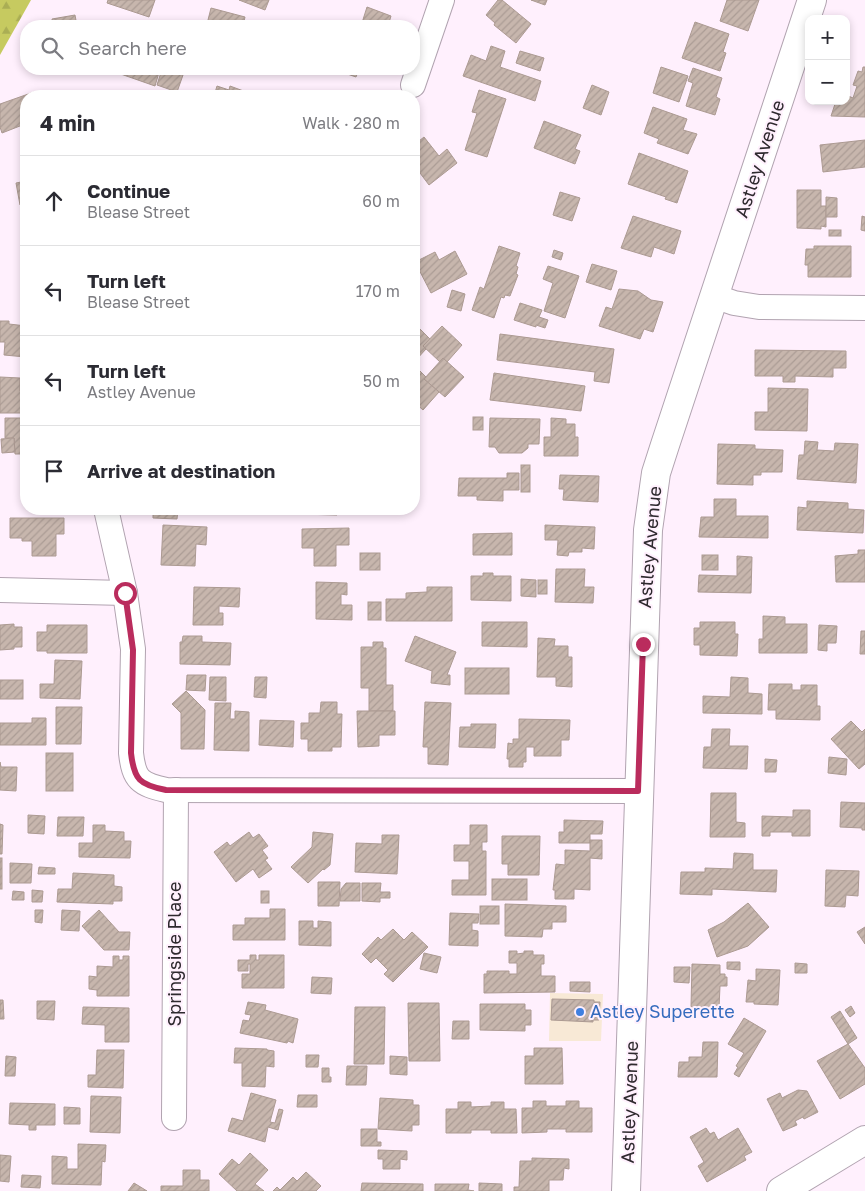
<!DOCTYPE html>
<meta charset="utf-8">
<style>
:root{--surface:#fff;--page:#f7f7f7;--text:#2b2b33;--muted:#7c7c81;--line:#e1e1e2}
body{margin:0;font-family:"Golos Text",sans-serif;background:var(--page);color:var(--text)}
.controls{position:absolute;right:15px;top:15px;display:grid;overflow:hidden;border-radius:10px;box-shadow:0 2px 8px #0003}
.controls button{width:45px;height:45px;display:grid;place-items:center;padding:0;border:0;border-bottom:1px solid var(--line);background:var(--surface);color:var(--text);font:25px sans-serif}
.stop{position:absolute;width:15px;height:15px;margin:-11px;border:4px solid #ba2c5d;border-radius:50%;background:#fff}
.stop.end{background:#ba2c5d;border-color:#fff;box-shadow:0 1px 5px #0008}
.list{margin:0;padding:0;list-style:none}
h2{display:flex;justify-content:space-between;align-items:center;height:65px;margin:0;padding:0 20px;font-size:21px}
h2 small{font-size:16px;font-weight:400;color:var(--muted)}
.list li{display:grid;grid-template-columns:32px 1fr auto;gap:15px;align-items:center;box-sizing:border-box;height:90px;padding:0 20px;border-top:1px solid var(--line)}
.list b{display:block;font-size:19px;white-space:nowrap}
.list p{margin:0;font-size:16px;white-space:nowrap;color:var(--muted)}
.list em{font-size:16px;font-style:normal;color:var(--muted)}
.icon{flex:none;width:28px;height:28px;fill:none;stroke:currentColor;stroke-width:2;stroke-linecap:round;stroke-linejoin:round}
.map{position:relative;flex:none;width:865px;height:1191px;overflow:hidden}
.search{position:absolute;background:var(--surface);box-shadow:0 2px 8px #0003;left:20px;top:20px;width:400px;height:55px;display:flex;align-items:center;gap:12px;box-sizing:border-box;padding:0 18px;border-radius:20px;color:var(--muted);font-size:19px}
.panel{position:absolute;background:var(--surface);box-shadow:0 2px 8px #0003;left:20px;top:90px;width:400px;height:425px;border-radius:20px}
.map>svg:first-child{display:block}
.commercial{fill:#f8e9d6}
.forest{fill:url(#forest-firs)}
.building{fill:url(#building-hatch);stroke:#ac9a92}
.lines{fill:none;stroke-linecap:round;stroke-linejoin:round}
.minor-casing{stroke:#b1a3b0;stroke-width:26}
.tertiary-casing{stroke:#b1a3b0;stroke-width:30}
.minor{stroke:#fff;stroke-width:24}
.tertiary{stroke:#fff;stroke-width:28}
.route{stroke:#ba2c5d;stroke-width:6}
.shop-dot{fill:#3f7fe0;stroke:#fff0fd;stroke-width:2}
.labels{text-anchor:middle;stroke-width:4;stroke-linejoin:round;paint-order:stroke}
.street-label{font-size:18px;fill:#2e292e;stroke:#fff0fd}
.shop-label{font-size:18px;fill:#366cbe;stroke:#fff0fd;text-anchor:start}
</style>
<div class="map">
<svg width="865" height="1191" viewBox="0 0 865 1191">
<defs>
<pattern id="forest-firs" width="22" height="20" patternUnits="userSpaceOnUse" patternTransform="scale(1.25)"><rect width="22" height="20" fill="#c6ca60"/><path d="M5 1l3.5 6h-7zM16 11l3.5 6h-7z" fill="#aaae54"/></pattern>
<pattern id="building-hatch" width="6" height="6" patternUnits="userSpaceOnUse" patternTransform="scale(1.25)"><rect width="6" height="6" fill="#c7b6ad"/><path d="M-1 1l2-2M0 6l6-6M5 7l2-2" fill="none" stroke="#ab9c95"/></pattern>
</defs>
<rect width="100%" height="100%" fill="#fff0fd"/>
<path class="commercial" d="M550 993 603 994 601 1041H549Z"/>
<path class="forest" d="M0 0H31L0 55Z"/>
<g class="building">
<path d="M108 0H155L149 17 107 3Z"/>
<path d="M239 0H269L265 10Z"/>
<path d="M498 0H502L531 24 516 43 494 25 495 23 486 15Z"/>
<path d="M531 0H547L545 5Z"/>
<path d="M727 0H759L748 31 720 21Z"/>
<path d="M367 7 391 16 388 26H361Z"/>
<path d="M211 8 245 17 243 26H217L207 24Z"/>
<path d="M75 15 77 26H53L52 19Z"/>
<path d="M695 22 729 34 723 52 726 53 720 71 682 58Z"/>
<path d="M491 46 505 51 500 67 541 81 535 101 463 76 471 55 486 61Z"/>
<path d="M520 51 544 58 540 71 516 63Z"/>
<path d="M661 67 688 76 679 102 653 93Z"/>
<path d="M863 67H865V117L831 116 836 101H846V95L853 98 857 86 853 85 858 71 862 72Z"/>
<path d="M693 68 722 78 716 97 720 99 715 115 686 106 693 83 688 81Z"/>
<path d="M116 69H160L155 86 115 72Z"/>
<path d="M162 69 183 75 177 92 157 85Z"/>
<path d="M277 69H296L294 74Z"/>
<path d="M333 69H359L356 77Z"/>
<path d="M592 85 609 92 601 115 583 108Z"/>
<path d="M217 86 229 90 230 86 257 96H214Z"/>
<path d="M479 90 506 99 487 157 465 150 477 113 472 112Z"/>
<path d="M34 92 36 96H26V127L25 124 2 133 0 127V104Z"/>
<path d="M653 107 687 119 683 130 697 134 688 154 657 143 659 139 644 133Z"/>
<path d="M544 121 581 135 575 149 580 151 575 164 534 148Z"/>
<path d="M424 137 439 156 447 149 457 163 429 185 414 165V145Z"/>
<path d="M865 140V167L823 172 820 145Z"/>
<path d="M639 153 688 171 677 203 665 199 666 197 628 184Z"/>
<path d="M26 181V205H20L16 183Z"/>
<path d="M797 190H821V206H826V227L821 226V229L797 228Z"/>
<path d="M560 192 580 198 572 221 553 215Z"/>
<path d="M826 197 837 198V217H826Z"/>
<path d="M633 216 681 231 674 254 654 247 651 257 621 248Z"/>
<path d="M862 216 865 217V231L861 230Z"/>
<rect x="829" y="230" width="12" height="6"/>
<path d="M499 246 520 253 516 266 518 267 516 274 518 275 510 296 505 295 504 298 501 297 494 318 472 310 480 287 484 289Z"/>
<path d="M814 246H851V277H808V265H805L806 249H814Z"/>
<path d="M554 250 563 253 561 260 552 257Z"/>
<path d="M455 251 467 274 431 293 415 262 435 252 439 260Z"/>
<path d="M592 264 617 271 611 290 586 282Z"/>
<path d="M548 266 579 276 565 318 544 311 553 283 543 279Z"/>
<path d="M619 289 638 291 651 300 663 302 653 332 644 329 640 339 599 326 606 307 612 309Z"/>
<path d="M452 290 465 294 461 311 447 307Z"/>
<path d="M520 303 542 310 539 317 548 320 545 328 536 325V327L514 320Z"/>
<path d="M0 321H9V324L26 326V357L4 355 5 342H0Z"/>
<path d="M414 323 430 339 423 346 426 349 415 361 414 360Z"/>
<path d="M442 326 462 345 447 362 443 358 440 362 423 346Z"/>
<path d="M500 334 614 349 609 383 594 381 595 372 497 360Z"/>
<path d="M755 350 846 351V368H833V377L795 376V382H783V376H755Z"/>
<path d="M443 358 464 377 445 397 424 379Z"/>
<path d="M419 370 426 377 424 379 439 392 423 410 414 402V377Z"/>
<path d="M494 373 585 386 581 411 490 400Z"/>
<path d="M0 377 20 378V391H26V413H0Z"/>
<path d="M768 388 808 389 807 431 755 430V412H768Z"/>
<rect x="473" y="417" width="10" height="13"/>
<path d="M5 418H26V454H15L14 438H5Z"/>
<path d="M490 418 540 419 539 444H528V448L522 453H499L495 447H489Z"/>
<path d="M551 418 566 419V424H575V437H578V456H544V437H551Z"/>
<path d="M14 438 15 452 2 453 1 439Z"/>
<path d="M805 441 818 442 817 450 834 451 835 443 858 444 856 483 797 479 799 455H804Z"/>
<path d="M718 444 755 445V449L783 450 782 472H761V475H753V485L717 484Z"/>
<rect x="521" y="465" width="9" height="27"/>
<path d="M507 473H519V490H503V501L477 500V496H458L459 478H507Z"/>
<path d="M560 475 599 476 598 502 563 500 564 489H559Z"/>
<rect x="22" y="484" width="4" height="9"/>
<path d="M714 499H736V516H768V538L699 537 701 517H714Z"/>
<path d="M807 501 848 503V509L864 510 863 533 797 530 798 507 807 508Z"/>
<path d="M153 509H178L177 519 153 518Z"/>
<path d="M203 509H241V513H207V510Z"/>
<path d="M299 509H338L337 515 299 514Z"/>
<path d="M10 518H64V534H56V556H32V541H22V538H10Z"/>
<path d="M163 525 207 527 206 545 196 544 195 566 161 565Z"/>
<path d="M545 525 595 527 594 549 582 548V552H569L568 556 557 555 558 540H545Z"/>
<path d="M349 528V545H336V566H314V548H302V529Z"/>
<path d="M512 533V555H473V534Z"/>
<path d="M858 550H865V582H836L835 556 858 554Z"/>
<rect x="360" y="553" width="20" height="17"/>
<rect x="702" y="555" width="16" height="15"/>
<path d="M737 556 752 557 751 593 698 592 699 575 737 576Z"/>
<path d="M556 569H585L584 587H594L593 603 555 602Z"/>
<path d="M483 573H493V576H511V601L471 600V576H483Z"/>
<path d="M521 579 536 580V597L521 596Z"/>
<rect x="538" y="580" width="9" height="14"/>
<path d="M316 582 347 583V595L341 594V605H352V620L316 619Z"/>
<path d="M194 587 240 588 239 607 219 606V613H223V625H193Z"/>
<path d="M427 587H452V621H386V599H406V593L427 592Z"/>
<rect x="368" y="602" width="13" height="18"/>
<path d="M763 616 785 617V624H807V653H759V639H763Z"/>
<path d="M482 622H527V647L482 646Z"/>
<path d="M700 622H735V634H738L737 656 700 655V645H694V628H700Z"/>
<path d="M14 624V627H22V647H14V649L0 650V625Z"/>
<path d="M47 625H87V653H47V651H37V632H47Z"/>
<path d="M819 625 837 626 836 643H827V651L818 650Z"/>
<path d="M861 631H865V654H860Z"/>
<path d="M183 636H202V642L231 643 230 665 180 664V642H182Z"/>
<path d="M415 636 456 652 447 675H450V685L431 683 432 671 405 661Z"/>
<path d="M538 638 555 639 554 646H568V657H572V687L556 686V677H537Z"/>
<path d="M373 642H383V648H386V685H393V711H369V688H361V647H373Z"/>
<path d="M55 660 82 661 80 699 40 698V684H54Z"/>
<rect x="465" y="668" width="44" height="26"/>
<path d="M187 675H206L205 691 186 690Z"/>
<path d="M210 677H226V701L209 700Z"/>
<path d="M255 677H267L266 698 254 697Z"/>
<path d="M731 677 748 678V693L762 694V714L703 713V696L730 697Z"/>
<rect x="0" y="680" width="23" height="19"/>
<path d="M769 684H792V690H801V685H817V706H820V720L776 719V710H768Z"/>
<path d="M186 691 205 710 204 749H181V713L172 704Z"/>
<path d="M321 702H337V714H342L341 747H332V751H308V739H301V723H309V713H320Z"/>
<path d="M425 702 451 703 448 765 428 764V747H423Z"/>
<path d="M215 703H231L230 719H235V711L249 712V751L214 750Z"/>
<path d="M56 707H82L81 744H56Z"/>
<path d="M357 711H395V735H379V746L358 747Z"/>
<path d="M32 718H46V745H0V723H32Z"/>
<path d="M519 719 570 720 569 740H561V756H534V747H526V762H523V767H509V759H507L508 743 513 744V739H519Z"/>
<path d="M260 720 294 721 293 747 259 745Z"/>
<path d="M851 721 862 732 865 729V764L859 769 831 739Z"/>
<path d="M471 724H496L495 748 459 747 460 727H471Z"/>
<path d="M712 729H730L729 746H748L747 769 703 768 704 747H711Z"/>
<rect x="46" y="753" width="27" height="38"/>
<path d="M829 757 847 759 846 775 828 773Z"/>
<path d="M765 759 777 760 776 772H765Z"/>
<path d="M0 762 1 767H17L16 791 0 790Z"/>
<path d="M711 793H736V822L745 823V837H710Z"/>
<path d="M841 802 865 803V830H862V828L840 827Z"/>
<path d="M793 810H810V836H792V832H770V836H762V816L793 817Z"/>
<path d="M28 815 45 816 44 834 28 833Z"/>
<path d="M58 817H84L83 836H57Z"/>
<path d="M564 820 603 821 602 834H590V843H559V832H564Z"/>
<path d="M0 824 3 825 2 854H0Z"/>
<path d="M93 825H105V831L124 832V841H131L130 858 79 857V843H93Z"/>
<path d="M470 825H487V842H482V851H486V895H452V880H469V861H454V845H470Z"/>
<path d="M249 832 253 838 259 834 268 846 262 850 268 858 265 860 272 869 259 878 253 869 236 882 214 852 227 842 230 846Z"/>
<path d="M313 832 333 834 330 865 324 870 323 869 308 883 291 867 312 847Z"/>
<path d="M382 835H399L397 874 355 872 356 843 382 844Z"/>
<path d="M502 836H540L539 875H508V864H502Z"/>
<path d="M590 840H602V859L590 858V890L574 889V899H555V890H553L556 864 565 865V850L590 851Z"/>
<path d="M734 853 753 854V870H777L776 892 712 889V895L680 894 681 872H705V868L733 869Z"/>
<rect x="0" y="858" width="2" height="31"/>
<path d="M10 863 32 864 31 883H10Z"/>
<path d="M39 867 55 868V874H38Z"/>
<path d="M826 870 859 871 858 896 846 895 845 907 825 906Z"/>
<path d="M73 873 114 875V886L122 887V901H113V904L57 902 58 889H72Z"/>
<rect x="492" y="879" width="35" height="21"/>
<path d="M318 882H340L339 906H318Z"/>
<path d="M346 883H360V901H340L341 889Z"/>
<path d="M362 883H381L380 892H390V898H380V902L362 901Z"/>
<path d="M32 890 43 891 42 902H32Z"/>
<path d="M13 891 24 892V900H12Z"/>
<rect x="261" y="891" width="8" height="12"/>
<path d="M748 903 769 927 748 946 717 957 708 930 724 922Z"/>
<path d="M505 904 566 906V922H552V929H543L542 937 505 936Z"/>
<rect x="480" y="906" width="19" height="18"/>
<path d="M270 909H285V940H233V925H245V918H270Z"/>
<path d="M35 910H43L42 923 35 922Z"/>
<path d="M62 910 80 911 79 931 61 930Z"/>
<path d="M99 910 119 932H130L129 950H104L82 926Z"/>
<path d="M450 913 479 914 478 923H472V930L478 931V946L449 945Z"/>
<path d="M299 921H313V928H318V921L331 922V946L299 945Z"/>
<path d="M865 927V944L857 932Z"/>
<path d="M393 929 404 940 412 932 428 947 393 982 384 974 388 970 376 958 371 963 362 954 378 937 381 940Z"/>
<path d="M509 951H517V954L524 953V951H533V955H544V964H541V976H555V992L484 993V974H487V971H509V974H517V963H509Z"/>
<path d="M424 953 441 957 437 973 420 969Z"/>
<path d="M250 955H256V960H259V955H284V988H242V974H250V964H248V971H238V960H250Z"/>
<path d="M113 956H119V960H123V956H129V996H97V990L89 989V976L97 977V966L113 967Z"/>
<path d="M727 962H740V970L727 969Z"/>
<path d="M795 963 807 964V973H795Z"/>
<path d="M692 964 720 965V974H725V977H727V986H720L719 1008 691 1007Z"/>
<path d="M674 967H690L689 983 674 982Z"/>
<path d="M756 969 780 970 778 1005 754 1004V1002H746L748 980 756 981Z"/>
<path d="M312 977 332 978 331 994 311 993Z"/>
<path d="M570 982H590V992L570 991Z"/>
<path d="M552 999 594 1000V1002H600L599 1020H593V1022L551 1020Z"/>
<path d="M0 1000H3L4 1019H0Z"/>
<path d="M37 1001H55L54 1020 37 1019Z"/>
<path d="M248 1002 266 1005 265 1010 298 1019 293 1043 288 1041 287 1043 240 1033 243 1020 249 1021 251 1015 245 1014Z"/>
<path d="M408 1003H439L440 1061H409Z"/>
<path d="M480 1004H525V1010H531V1025H525V1031L480 1030Z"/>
<path d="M851 1006 855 1013 850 1017 845 1010Z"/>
<path d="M83 1007 129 1008V1042H105V1025L82 1024Z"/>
<path d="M355 1007H385L384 1064H354Z"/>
<path d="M840 1011 857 1038 848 1044 831 1017Z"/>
<path d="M744 1018 766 1031 739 1077 734 1074 738 1067 736 1066 744 1053 728 1044Z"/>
<path d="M453 1021H469V1039H452Z"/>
<path d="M703 1042H718L717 1077H678L679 1062H689V1057H702Z"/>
<path d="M848 1044 865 1068V1084L840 1099 817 1061Z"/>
<path d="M235 1048 267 1049V1050L274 1051V1067L266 1066 265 1087 242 1086V1063H234Z"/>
<path d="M534 1048H562L563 1084H525V1056H534Z"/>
<path d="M97 1050H124L123 1088 88 1087V1075H96Z"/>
<path d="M306 1055H319L318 1067H306Z"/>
<path d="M6 1056 16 1057 15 1076H5Z"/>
<path d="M390 1056 407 1057V1075L390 1074Z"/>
<path d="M347 1066H367L366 1085H346Z"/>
<path d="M322 1068H329V1077H331V1082H322Z"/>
<path d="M798 1090 807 1091 818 1112 804 1119 803 1117 795 1121 797 1125 783 1131 767 1099 780 1093 782 1098Z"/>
<path d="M251 1093 276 1100 270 1122 275 1123 279 1109 283 1110 278 1130 268 1127 265 1142 228 1131 232 1118 243 1121Z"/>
<path d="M298 1095H317V1107H297Z"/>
<path d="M91 1096 121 1097 120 1133 90 1132Z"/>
<path d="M380 1098 413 1100V1105H419V1125H412V1131L378 1129Z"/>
<path d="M533 1101H546V1106H566V1101H579V1108H592V1132H566V1129H547V1132L522 1133V1108H533Z"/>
<path d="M458 1102H471V1107L491 1106V1102H504V1109H516L517 1133H491V1130H471V1133H446V1109H458Z"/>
<path d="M10 1103 55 1104V1125H36V1130H29V1125L9 1124Z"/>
<path d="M64 1107 80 1108V1124H64Z"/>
<path d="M706 1128 710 1134 714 1132 718 1140 738 1128 752 1152 744 1156 746 1160 707 1182 698 1166 704 1162 690 1137Z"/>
<path d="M361 1129H377V1142H381V1146H361Z"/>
<path d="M78 1144 106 1145 105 1162 102 1161 101 1185 52 1184V1156L67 1157V1169H78Z"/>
<path d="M378 1150 407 1151V1160L400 1159V1169H383V1159H378Z"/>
<path d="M250 1153 268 1170 255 1184 264 1191H237L219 1174 232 1159 239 1165Z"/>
<path d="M0 1155 11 1156 9 1182 0 1181Z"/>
<path d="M532 1158 569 1159V1169L564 1168 563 1180H549V1191H514V1187H519L520 1161H532Z"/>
<path d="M183 1170H200V1180H209V1191H161V1186H183Z"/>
<path d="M306 1172 321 1186 316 1191H273L277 1187 280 1190 293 1177 297 1181Z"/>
<path d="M22 1175 41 1176 40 1188 21 1187Z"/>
<path d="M134 1183 147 1191H128Z"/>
<path d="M362 1183 423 1184V1191H361Z"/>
<path d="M479 1183 502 1184V1191H479Z"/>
<path d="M435 1184H469L468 1190 474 1191H435Z"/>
</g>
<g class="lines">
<defs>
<g id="minor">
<path d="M413 85 442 0"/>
<path d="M714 296 734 303 759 307 865 308"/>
<path d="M106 509 125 593 133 649 131 753C134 780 140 784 166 790L638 791"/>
<path d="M0 590 125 593"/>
<path d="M174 1118 176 790"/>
</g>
<g id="tertiary">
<path d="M626 1191 648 530 656 473 665 445 812 0"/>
<path d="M781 1191 865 1140"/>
</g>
</defs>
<use href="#minor" class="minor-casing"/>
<use href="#tertiary" class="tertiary-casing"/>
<use href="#minor" class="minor"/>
<use href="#tertiary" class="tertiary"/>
</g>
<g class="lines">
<path class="route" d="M125 593 133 650 131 753C134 780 140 785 166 790L638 791 643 644"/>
</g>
<circle class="shop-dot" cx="580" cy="1012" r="5"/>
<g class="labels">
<g class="street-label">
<text transform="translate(760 159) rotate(-72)" y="6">Astley Avenue</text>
<text transform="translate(650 547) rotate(-85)" y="6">Astley Avenue</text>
<text transform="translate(175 954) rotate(-90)" y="6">Springside Place</text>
<text transform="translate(630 1102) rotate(-88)" y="6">Astley Avenue</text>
</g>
<g class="shop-label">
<text x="590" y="1018">Astley Superette</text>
</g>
</g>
</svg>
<div class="controls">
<button>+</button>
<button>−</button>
</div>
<div class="stop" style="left:125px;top:593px"></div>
<div class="stop end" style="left:643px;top:644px"></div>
<div class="search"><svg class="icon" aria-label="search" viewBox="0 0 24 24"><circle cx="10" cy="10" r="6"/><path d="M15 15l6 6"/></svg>Search here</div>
<section class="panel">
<h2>4 min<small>Walk · 280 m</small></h2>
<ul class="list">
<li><svg class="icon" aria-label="ahead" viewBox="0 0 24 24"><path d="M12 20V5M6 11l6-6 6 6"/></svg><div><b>Continue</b><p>Blease Street</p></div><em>60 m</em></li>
<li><svg class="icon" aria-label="left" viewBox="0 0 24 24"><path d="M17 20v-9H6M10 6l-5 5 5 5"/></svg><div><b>Turn left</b><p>Blease Street</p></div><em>170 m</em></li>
<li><svg class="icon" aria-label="left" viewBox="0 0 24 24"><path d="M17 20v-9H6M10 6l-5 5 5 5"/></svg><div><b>Turn left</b><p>Astley Avenue</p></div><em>50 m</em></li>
<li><svg class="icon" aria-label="arrive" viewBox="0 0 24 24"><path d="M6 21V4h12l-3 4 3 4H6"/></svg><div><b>Arrive at destination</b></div></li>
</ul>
</section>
</div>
